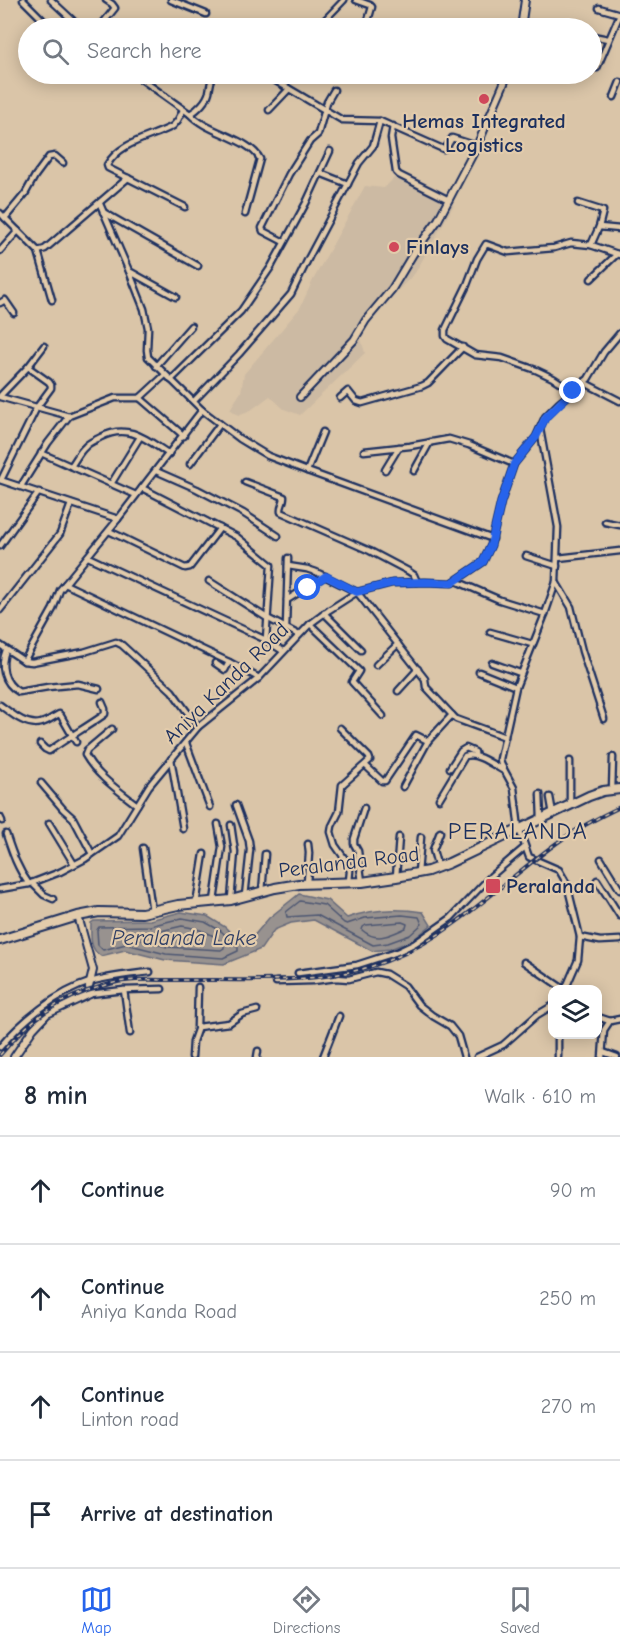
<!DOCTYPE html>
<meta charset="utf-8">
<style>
:root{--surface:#fff;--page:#f6f6f7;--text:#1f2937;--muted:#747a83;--line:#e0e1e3;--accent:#2563eb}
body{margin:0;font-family:"Comic Neue",sans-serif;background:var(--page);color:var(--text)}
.controls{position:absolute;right:18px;bottom:18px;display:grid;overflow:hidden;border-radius:12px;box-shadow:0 3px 15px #0003}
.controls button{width:54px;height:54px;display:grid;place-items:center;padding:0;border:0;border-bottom:2px solid var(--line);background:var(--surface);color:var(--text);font:30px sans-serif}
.stop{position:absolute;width:18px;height:18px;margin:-14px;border:4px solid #2563eb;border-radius:50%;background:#fff}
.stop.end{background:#2563eb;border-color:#fff;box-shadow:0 2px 6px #0008}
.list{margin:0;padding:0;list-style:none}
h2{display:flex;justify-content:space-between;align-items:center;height:78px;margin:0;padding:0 24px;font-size:26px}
h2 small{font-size:20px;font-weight:400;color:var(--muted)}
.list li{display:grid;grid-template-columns:39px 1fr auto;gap:18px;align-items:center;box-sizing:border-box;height:108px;padding:0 24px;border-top:2px solid var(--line)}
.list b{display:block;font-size:22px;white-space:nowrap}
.list p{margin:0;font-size:20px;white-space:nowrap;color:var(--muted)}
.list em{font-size:20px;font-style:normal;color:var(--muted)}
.icon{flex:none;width:33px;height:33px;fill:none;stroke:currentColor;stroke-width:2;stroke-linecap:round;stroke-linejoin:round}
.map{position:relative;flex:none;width:620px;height:1057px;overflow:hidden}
.search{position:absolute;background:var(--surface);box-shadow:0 3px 15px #0003;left:18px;right:18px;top:18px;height:66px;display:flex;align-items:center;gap:15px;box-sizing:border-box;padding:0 21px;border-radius:33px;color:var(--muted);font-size:22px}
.sheet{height:510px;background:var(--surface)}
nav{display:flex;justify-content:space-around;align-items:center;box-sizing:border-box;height:84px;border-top:2px solid var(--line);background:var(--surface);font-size:16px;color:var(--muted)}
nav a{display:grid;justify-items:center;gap:3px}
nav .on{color:var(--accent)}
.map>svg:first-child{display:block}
.built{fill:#ccbaa3}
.water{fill:#98928f;stroke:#666a7b;stroke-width:1.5}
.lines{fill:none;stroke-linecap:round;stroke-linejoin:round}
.shore{stroke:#4d5772;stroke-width:1.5}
.minor-casing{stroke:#1b2f5e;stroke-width:9}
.tertiary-casing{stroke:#1b2f5e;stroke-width:10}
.primary-casing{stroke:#1b2f5e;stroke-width:12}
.minor{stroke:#e2cbab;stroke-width:4.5}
.tertiary{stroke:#e2cbab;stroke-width:6}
.primary{stroke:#e2cbab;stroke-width:8}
.rail-casing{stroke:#1b2f5e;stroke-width:4}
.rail{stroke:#e2cbab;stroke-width:1.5;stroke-dasharray:4.5;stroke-linecap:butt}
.route{stroke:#2563eb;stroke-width:8}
.poi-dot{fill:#d1495b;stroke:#e2cbab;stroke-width:2}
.labels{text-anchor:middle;stroke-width:4.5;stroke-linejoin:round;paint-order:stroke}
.poi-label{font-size:21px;font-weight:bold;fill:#1b2f5e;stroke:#e2cbab;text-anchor:start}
.street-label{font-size:21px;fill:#1b2f5e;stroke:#e2cbab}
.water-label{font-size:22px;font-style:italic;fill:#2e3e65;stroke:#e2cbab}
.quarter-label{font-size:24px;letter-spacing:1.5px;fill:#1b2f5e;stroke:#e2cbab}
</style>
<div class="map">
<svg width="620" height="1057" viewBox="0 0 620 1057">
<rect width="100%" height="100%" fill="#dac5a8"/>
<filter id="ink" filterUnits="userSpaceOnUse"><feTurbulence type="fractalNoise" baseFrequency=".0167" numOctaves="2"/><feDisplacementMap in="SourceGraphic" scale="12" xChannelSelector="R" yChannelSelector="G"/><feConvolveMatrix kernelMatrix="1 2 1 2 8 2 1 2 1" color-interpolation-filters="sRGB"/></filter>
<g filter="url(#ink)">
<path class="built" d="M394 178 454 205 415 273 369 320 361 339 365 353 300 415 284 409 270 396 251 410 238 415 230 409 241 392 244 374 300 308 312 282 365 186 384 188Z"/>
<path class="water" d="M299 894 327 900 347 918C372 909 397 908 423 912L431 925 413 940 390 949 372 951 314 920 291 923 274 930 261 949 224 964 165 960 125 950 101 956C89 949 91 936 91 923L94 921 150 920 181 912 207 916 225 927 239 941 252 938 269 918Z"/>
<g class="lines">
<g class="shore">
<path d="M300 901 324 905 344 923 347 924 365 918 402 915 419 917 422 924 410 935 388 943 373 945 317 915 287 917 286 912Z"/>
<path d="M182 918 205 922 221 931 238 947V951L223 958 166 954 126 944 103 950 98 945 97 930 99 927 150 926Z"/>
<path d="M402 922 407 924 406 928C390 935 377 943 362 930L363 927 366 925Z"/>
<path d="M182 926C199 929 212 932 224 945V948L221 950 167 947 139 939 137 937 139 934 152 933Z"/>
</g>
<defs>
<g id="minor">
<path d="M23 0 51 28"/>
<path d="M51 0 81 28"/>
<path d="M171 0 206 14"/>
<path d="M356 0 370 5 372 7 367 24"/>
<path d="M599 8 620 14"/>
<path d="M99 28 115 8 112 4 106 0"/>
<path d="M317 28 344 0"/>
<path d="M592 40 593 36 608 39"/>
<path d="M597 68 620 14"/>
<path d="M134 74 190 114C198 110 207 100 209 92 211 83 210 80 216 74"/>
<path d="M264 74 342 120 380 121 443 149 446 148 452 138 477 146"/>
<path d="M614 97 620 82"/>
<path d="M183 110 178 120 173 126C151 138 121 141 107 165L108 168 185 207"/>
<path d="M269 110 289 89"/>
<path d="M190 114C207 133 249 138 260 159L245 214"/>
<path d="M393 126 391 138 396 172 399 175 449 200"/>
<path d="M320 173 348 184"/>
<path d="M578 203 603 211 599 227 591 245"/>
<path d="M100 204 129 271 144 309 148 328 147 350 148 357 202 410 240 439 268 456 307 471 493 539"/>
<path d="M103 212 198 266"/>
<path d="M0 213 38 251 52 300"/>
<path d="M5 218 25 194 35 176 49 157 55 156 63 163"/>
<path d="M599 227 620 229"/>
<path d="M284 242 263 231 262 228 289 174 310 141 318 134 327 102 334 90"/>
<path d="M0 251 18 231"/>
<path d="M38 251 45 249 128 178"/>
<path d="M129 271 176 297"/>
<path d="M591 279 617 254"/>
<path d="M0 303 5 300 14 313"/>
<path d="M156 366 191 326"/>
<path d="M171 380 241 311 271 267 306 203 330 151"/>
<path d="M585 381 587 384 620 401"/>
<path d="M573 391 553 378 536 370 502 358 475 355 447 339 445 336V330L467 285 477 259 486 244 508 252 554 248 571 243 591 245 620 255"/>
<path d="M0 396 28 367 44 346"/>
<path d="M0 397 69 416 115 398H140L165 375"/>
<path d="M140 398 184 436"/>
<path d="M340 398 348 391 356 401 362 403 422 386 428 383 463 347"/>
<path d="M194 401 239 354 291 294 309 257 359 163 373 146 380 121"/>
<path d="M540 429 558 527 556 582 545 614 516 687 500 759 501 764 514 788 519 829 529 857 559 870 567 884 580 937 578 960 565 990"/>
<path d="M364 451 410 446 449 439 469 445 514 464"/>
<path d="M41 453 136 495"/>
<path d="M190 464 220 424"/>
<path d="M71 466C76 460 79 452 85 447 89 442 96 440 101 437 128 423 146 439 169 454"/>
<path d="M385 470 399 447"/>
<path d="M156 471 197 489 243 513 278 536"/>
<path d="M307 471 323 432"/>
<path d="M414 471 430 442"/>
<path d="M0 480 118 519 202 410"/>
<path d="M1 480 37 407 51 388V385L49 382 28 367"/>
<path d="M245 482 284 497C284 503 280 506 281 512L370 551 408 571 414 575 417 582"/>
<path d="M111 484 140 437"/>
<path d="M21 486 48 443 69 416"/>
<path d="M142 488 237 537 271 565 266 640"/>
<path d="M605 522 620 525"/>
<path d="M109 531 185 568 190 567 220 528"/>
<path d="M0 546 39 492"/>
<path d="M526 556 557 566"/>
<path d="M88 557 266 640 283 651"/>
<path d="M288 558 286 628 299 635"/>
<path d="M558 558 620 551"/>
<path d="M288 566 307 569 316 572 357 592 425 679 426 687 452 715 456 719 505 737"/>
<path d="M209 581 267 618 286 628"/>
<path d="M456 581 500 600 545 614"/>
<path d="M556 582 571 607 582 651 604 719"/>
<path d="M65 584 229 662 259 678"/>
<path d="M287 600 325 576"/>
<path d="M0 610 60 534 71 504"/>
<path d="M324 613 361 650"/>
<path d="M310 624 359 671 352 682 383 716"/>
<path d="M490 632 532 644"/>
<path d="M0 645 24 661 32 662 84 652 116 642 122 645 172 691 198 727"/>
<path d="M6 650C0 665 3 683 19 692L48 687 78 684 99 689"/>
<path d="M24 661 53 609 60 590 118 519"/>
<path d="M215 663 225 670 229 662"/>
<path d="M492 663 520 673"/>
<path d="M376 665 398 644"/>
<path d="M479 672 516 687"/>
<path d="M398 691 418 669"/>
<path d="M0 705C11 713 26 727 41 723 47 722 53 717 59 714L61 716 76 742"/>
<path d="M340 728 369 757 370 760 342 785 339 812 332 826 331 832 335 845 347 862 350 871 349 882"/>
<path d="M112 729 87 750 85 755C97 776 118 790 137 805"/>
<path d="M186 743 210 807"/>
<path d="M40 744 45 749 49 751C67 738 87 727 105 714V709L102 702"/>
<path d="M171 759 183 829"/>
<path d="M570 761V806"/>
<path d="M365 765 382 781H385L416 735 428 741"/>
<path d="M450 768 461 751 466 748 475 752V755"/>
<path d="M41 783 63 809 73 818 92 854"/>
<path d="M403 787 428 741 452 715"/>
<path d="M612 790 613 757"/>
<path d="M540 794 541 819"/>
<path d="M550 797 553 814"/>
<path d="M439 799 465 756C477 752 493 765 504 771"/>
<path d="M236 805 249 841 250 850 245 896"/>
<path d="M0 817 2 821"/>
<path d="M49 823 74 864"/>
<path d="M231 825 235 852 231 899"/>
<path d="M6 834C12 852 17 868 29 884"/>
<path d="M143 848 152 911"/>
<path d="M601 859 620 890"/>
<path d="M438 868 433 850 440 832"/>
<path d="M418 873 421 837"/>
<path d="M396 877 399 837"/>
<path d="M597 880 620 916"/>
<path d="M362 882 358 851 354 844V839L364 808"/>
<path d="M32 883 44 895 53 899"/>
<path d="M307 883 309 853 308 844"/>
<path d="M0 889 29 884 60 872 85 859 118 836 149 786 198 727 259 678 310 624 329 610 357 592 392 583 425 582 452 583 483 562 491 545 501 502 514 464 536 437 545 417 559 403 588 379 604 352 620 333"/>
<path d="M262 892 265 854"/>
<path d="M214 901 222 847 218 824"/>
<path d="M196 904 204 854"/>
<path d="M580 937 600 941 620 940"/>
<path d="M524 962 565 990"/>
<path d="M298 973 357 965 397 952 414 944 451 918 491 876 524 848"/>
<path d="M276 982 313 981 336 978 349 979 376 972 386 974 405 986 419 1005 433 1016 450 1026 458 1036 464 1057"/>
<path d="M124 990 130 1033"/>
<path d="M90 994 124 990 162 989"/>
<path d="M598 1017 610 1021"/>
<path d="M197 1027 198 987"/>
<path d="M558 1034V1057"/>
<path d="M0 1047C22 1021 57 992 90 982 109 976 130 974 150 972"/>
<path d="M603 1052 617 1057"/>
<path d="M192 1057 193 1041 198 1027 229 1023 242 1014 257 1010"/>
<path d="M257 1057 258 1051"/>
<path d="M323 1057 339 1016"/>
<path d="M477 1057 503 1045 537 1015 552 1006"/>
<path d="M602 1057 604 1030 610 1021 620 1019"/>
</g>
<g id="tertiary">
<path d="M521 28 525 0"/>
<path d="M300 397 354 340 366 320 392 289 413 254 438 220 477 146 508 74"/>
<path d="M14 1057 33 1029 47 1014 90 994 89 987 93 970 78 916"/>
</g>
<path id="primary" d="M0 940 78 916 99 912 142 913 178 905 231 900 275 888 299 884 362 882 396 877 428 871 449 863 589 796 603 791 620 789"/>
</defs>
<use href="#minor" class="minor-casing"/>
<use href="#tertiary" class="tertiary-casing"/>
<use href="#primary" class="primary-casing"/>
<use href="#minor" class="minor"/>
<use href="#tertiary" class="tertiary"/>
<use href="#primary" class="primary"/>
<defs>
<path id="rail" d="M0 1055C30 1019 57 999 103 986 111 984 118 981 125 981 140 979 156 980 171 980 233 979 310 985 369 967 447 944 497 885 561 840 580 827 599 817 620 807"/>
</defs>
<use href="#rail" class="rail-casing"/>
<use href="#rail" class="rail"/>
</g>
</g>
<g class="lines" filter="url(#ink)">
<path class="route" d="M308 588 326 576 357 592 392 583 425 582 452 583 483 562 491 545 501 502 514 464 536 437 546 417 573 391"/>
</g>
<g class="poi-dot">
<circle cx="484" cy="99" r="6"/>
<circle cx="394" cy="247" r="6"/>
<rect x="485" y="878" width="16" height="16" rx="3"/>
</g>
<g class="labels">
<g class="poi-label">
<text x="484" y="128" text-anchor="middle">Hemas Integrated<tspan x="484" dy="24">Logistics</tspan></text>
<text x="406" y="254">Finlays</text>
<text x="506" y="893">Peralanda</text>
</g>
<g class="street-label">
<text transform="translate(226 683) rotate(-44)" y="7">Aniya Kanda Road</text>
<text transform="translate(349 862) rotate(-7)" y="7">Peralanda Road</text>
</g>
<g class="water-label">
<text x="184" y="945">Peralanda Lake</text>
</g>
<g class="quarter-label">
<text x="518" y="839">PERALANDA</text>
</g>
</g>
</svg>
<div class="controls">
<button><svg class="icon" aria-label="layers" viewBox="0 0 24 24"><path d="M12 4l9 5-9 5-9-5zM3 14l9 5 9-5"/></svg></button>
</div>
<div class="stop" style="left:308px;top:588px"></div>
<div class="stop end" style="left:573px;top:391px"></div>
<div class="search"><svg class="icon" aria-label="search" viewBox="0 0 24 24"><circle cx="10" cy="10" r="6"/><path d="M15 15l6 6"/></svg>Search here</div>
</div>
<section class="sheet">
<h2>8 min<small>Walk · 610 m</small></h2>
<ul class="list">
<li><svg class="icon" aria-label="ahead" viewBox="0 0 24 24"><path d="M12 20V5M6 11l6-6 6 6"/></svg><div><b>Continue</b></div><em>90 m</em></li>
<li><svg class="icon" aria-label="ahead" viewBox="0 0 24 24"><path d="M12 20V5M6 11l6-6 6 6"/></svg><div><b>Continue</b><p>Aniya Kanda Road</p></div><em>250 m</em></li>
<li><svg class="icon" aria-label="ahead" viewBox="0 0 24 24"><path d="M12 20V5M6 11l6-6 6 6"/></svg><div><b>Continue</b><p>Linton road</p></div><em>270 m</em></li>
<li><svg class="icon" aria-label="arrive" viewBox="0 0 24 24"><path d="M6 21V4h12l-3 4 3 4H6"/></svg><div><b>Arrive at destination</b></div></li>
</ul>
</section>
<nav>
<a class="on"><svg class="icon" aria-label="map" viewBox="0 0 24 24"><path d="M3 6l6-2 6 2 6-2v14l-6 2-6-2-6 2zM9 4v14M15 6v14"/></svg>Map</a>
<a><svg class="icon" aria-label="directions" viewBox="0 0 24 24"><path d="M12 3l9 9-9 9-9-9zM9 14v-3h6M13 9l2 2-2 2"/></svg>Directions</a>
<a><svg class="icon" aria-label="saved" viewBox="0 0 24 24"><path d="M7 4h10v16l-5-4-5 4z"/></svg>Saved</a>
</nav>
